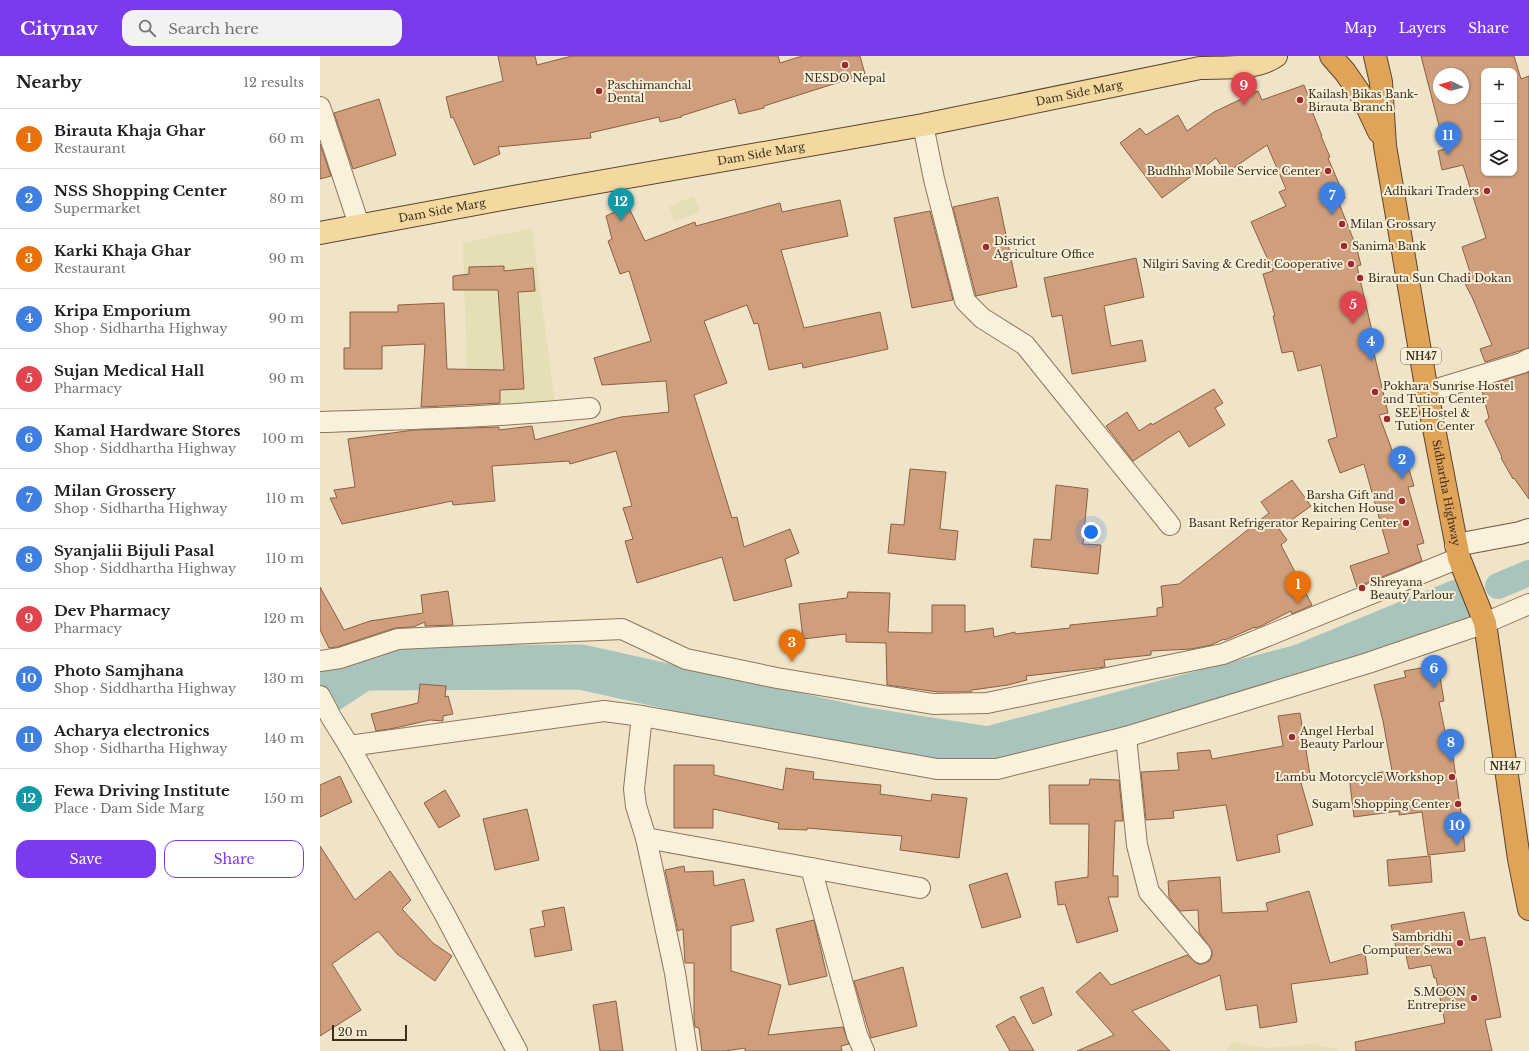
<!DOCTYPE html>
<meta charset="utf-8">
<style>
:root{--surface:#fff;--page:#f2f2f2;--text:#202124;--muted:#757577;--line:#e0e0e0;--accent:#7c3aed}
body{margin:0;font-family:"Libre Baskerville",serif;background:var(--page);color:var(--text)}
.controls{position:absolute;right:12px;top:12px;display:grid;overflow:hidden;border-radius:8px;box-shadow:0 1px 3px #0004}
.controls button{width:36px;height:36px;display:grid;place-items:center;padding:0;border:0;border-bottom:1px solid var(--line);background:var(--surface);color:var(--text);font:20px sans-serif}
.compass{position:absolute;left:1113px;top:12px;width:36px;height:36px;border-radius:50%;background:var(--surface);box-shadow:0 1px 3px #0004;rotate:275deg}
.scale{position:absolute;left:12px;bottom:10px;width:75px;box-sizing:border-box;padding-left:4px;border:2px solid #3d2e20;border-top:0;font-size:11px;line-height:14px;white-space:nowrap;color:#3d2e20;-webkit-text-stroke:3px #f7eed8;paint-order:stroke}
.you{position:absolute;left:771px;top:476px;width:14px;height:14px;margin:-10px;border:3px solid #fff;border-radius:50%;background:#1a73e8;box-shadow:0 0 0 6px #1a73e833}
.badge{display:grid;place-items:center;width:26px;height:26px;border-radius:50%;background:var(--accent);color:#fff;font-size:13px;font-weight:700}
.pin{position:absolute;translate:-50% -33px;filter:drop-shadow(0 1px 2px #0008)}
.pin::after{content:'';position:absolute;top:21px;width:14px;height:12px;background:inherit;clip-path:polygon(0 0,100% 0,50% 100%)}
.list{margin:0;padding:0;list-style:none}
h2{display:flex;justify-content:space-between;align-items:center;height:52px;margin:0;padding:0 16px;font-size:17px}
h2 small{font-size:13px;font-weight:400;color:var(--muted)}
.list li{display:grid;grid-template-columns:26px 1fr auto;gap:12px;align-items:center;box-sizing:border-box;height:60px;padding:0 16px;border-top:1px solid var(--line)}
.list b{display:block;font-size:15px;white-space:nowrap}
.list p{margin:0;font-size:13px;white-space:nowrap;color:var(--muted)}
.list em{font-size:13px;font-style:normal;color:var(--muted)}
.actions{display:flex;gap:8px;padding:12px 16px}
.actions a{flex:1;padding:9px 0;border:1px solid var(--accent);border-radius:12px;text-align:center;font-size:14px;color:var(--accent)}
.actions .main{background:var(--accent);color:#fff}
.icon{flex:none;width:22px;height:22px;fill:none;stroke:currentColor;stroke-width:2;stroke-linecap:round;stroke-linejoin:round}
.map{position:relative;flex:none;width:1209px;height:995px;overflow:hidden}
header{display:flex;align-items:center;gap:24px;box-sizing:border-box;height:56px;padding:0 20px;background:var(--accent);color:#fff}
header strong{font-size:19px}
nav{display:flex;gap:22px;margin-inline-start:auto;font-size:14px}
.search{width:280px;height:36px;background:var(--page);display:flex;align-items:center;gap:10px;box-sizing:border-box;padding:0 14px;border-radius:12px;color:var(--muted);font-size:15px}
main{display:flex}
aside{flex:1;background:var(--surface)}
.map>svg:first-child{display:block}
.farmland{fill:#e6deb5}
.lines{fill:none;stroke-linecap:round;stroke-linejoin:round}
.canal{stroke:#a9c4bc;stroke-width:26}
.river{stroke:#a9c4bc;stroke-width:45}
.building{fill:#cf9f7d;stroke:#8d5f41;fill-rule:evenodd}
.street-casing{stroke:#8d765c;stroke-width:22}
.secondary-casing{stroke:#6f573f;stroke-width:24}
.primary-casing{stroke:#5b4430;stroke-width:24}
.highway-casing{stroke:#5b4430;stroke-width:24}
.street{stroke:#faf1dc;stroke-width:20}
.secondary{stroke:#faf1dc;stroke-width:22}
.primary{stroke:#f3d9a0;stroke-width:22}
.highway{stroke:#e0a458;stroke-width:22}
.poi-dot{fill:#9e2a2b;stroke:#f7eed8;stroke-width:1.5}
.labels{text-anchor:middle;stroke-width:4;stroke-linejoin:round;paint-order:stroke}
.shield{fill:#f7eed8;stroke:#756857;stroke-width:1}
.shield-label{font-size:10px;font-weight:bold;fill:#3d2e20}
.poi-label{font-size:11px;fill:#3d2e20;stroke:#f7eed8;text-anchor:start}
.street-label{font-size:11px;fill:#3d2e20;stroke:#f7eed8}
</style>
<header>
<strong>Citynav</strong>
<div class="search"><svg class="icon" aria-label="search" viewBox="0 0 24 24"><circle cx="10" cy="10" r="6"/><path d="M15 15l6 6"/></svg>Search here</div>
<nav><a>Map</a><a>Layers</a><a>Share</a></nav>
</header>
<main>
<aside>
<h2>Nearby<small>12 results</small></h2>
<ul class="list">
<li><span class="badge" style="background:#e8710a">1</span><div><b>Birauta Khaja Ghar</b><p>Restaurant</p></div><em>60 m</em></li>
<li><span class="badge" style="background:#3f7fe0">2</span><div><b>NSS Shopping Center</b><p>Supermarket</p></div><em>80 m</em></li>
<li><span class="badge" style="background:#e8710a">3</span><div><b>Karki Khaja Ghar</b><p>Restaurant</p></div><em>90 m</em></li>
<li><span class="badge" style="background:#3f7fe0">4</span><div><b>Kripa Emporium</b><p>Shop · Sidhartha Highway</p></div><em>90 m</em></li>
<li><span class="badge" style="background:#e0444e">5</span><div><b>Sujan Medical Hall</b><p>Pharmacy</p></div><em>90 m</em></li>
<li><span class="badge" style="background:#3f7fe0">6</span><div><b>Kamal Hardware Stores</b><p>Shop · Siddhartha Highway</p></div><em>100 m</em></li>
<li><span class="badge" style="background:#3f7fe0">7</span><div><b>Milan Grossery</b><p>Shop · Sidhartha Highway</p></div><em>110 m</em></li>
<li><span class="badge" style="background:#3f7fe0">8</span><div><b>Syanjalii Bijuli Pasal</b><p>Shop · Siddhartha Highway</p></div><em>110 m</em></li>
<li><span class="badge" style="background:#e0444e">9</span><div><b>Dev Pharmacy</b><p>Pharmacy</p></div><em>120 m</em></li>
<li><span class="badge" style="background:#3f7fe0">10</span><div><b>Photo Samjhana</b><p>Shop · Siddhartha Highway</p></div><em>130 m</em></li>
<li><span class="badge" style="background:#3f7fe0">11</span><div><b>Acharya electronics</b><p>Shop · Sidhartha Highway</p></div><em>140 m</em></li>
<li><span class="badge" style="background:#0f9aa8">12</span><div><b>Fewa Driving Institute</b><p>Place · Dam Side Marg</p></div><em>150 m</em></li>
</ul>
<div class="actions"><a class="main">Save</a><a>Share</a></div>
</aside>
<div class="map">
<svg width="1209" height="995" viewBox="0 0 1209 995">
<rect width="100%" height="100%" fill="#f0e4c8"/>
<g class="farmland">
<path d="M374 140 380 156 354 166 349 150Z"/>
<path d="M212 172 235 348 148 357 143 187Z"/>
<path d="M912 985 947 992 993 988 1016 993 1018 995H907Z"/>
</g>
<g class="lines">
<path class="canal" d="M1178 530 1209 517"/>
<path class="river" d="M0 640 43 612 261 611 539 673 668 693 980 611 1138 546"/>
</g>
<g class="building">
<path d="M178 0H215L217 9 252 0H458L460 7 482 0H540L545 18 444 50V52L419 58 415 43 361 60 362 61 340 66 339 61 270 77 271 82 178 91 180 98 154 109 133 61 131 62 126 41 183 25Z"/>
<path d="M1101 0H1194L1201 23 1209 20V292L1165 306 1160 293 1172 289 1152 241 1141 220 1150 216 1142 191 1166 182 1143 109 1122 114 1118 95 1125 93ZM1164 15H1194V117H1164ZM1119 18H1143V42H1119Z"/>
<path d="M984 29 992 50H990L1002 80H1001L1010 101 1008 102 1025 142 1018 145 1036 190 1041 209 1037 210 1052 275 1049 276 1068 357 1059 359 1079 413 1088 410 1094 430 1088 431 1104 487 1097 489 1102 505 1037 531 1030 510 1069 497 1044 408 1020 417 1008 384 1017 381 1001 309 978 315 973 295 962 297 953 260H955L943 218 953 215 931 166 966 150 959 136 966 133 947 89 906 117 896 102 842 142 800 87 820 72 826 79 858 59 867 75 894 56 938 35 942 44Z"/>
<path d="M59 43 76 99 33 113 14 57Z"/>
<path d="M0 88 11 120 0 123Z"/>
<path d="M678 141 697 231 656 240 633 151Z"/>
<path d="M520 144 528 180 461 194 484 272 560 256 568 293 483 312 482 307 449 314 438 267 434 268 427 249 384 265 407 327 374 339 412 462 417 461 424 491 470 473 479 497 465 503 472 530 414 545 402 501 317 527 305 485 313 483 303 452 312 450 296 395 250 408 249 405 172 410 175 445 133 449 132 445 22 468 10 442H17L14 434 35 431 28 383 94 374 179 371V374L212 370 215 384 301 361 349 356 346 325 282 329 274 302 331 285 309 215 300 218 288 185 292 183 286 160 308 150 325 185 375 166 376 170 460 147 462 156Z"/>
<path d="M610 155 633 244 592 252 574 162Z"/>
<path d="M816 202 824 241 784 250 791 290 822 284 826 305 752 318 742 259 732 261 724 222Z"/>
<path d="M184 210V215L213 212 215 235 198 236 204 333 180 334V347L101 351 105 288 62 290V313H24V292H30V256H78V249L124 247 127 313 184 314 178 234H133V220L149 218V211Z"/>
<path d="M1209 316V443L1194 422 1193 423 1181 402 1182 401 1165 365 1169 362 1162 335 1175 329 1174 327Z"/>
<path d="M894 333 903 347 895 352 905 369 869 391 859 375 813 405 786 370 807 356 819 375 831 367 832 369Z"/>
<path d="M590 413 626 416 620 473 638 475 635 504 568 497 571 468 584 469Z"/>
<path d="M972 424 991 450 959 473 967 484 961 489 992 549 972 558 971 555 941 570 935 572V571L905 584 904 583 891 589 871 593 831 595V599L784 604 785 611 706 620 707 624 688 629 652 634 651 636H618L567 629 566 587 526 586V578L483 583 479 548 527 542 528 536 570 537 568 576 612 577V549H645V576L673 572 674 581 695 576V578L750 572V569L837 560V552L843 551 841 530 859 528 949 457 941 446Z"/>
<path d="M736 429 768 433 763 488 781 489 778 518 711 511 714 483 731 484Z"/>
<path d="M0 531 24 574 50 565 103 557 101 539 128 535 133 569 105 570V566L93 571 75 572 17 591 9 592 0 574Z"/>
<path d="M1118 609 1124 645 1119 646 1129 695 1132 694 1140 750 1144 773H1143L1145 795 1108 799 1102 756 1079 759V755L1034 761 1029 720 1072 715 1063 665 1054 629 1086 621 1084 615Z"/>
<path d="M100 628 126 630 125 641 128 640 133 658 123 660V665L110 664 75 672 56 675 51 658 98 647Z"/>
<path d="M980 657 991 725 981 727 993 769 957 779 960 796 917 805 906 749 853 755 854 762 826 764 821 716 859 714 857 697 890 694 892 703 963 690 958 660Z"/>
<path d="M354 709H394V719L463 734 466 712 494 716 493 723 561 729 560 738 611 745 612 738 647 742 639 802 580 794 582 780 487 772V774L458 773 459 767 393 753V772H354Z"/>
<path d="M20 720 32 746 0 761V729Z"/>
<path d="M770 723 799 724 803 765H795L793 820H798V841H788L798 875 757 887 745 848 738 849 735 826 768 821 769 768H730L729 729H769Z"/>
<path d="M125 734 140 760 119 772 104 747Z"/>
<path d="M207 753 219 804 175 814 163 763Z"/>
<path d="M0 790 35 844 70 815 91 844 82 853 113 887 132 900 115 925 77 898 59 876H57L12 908 41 954 0 980Z"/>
<path d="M1110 800 1112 826 1069 830 1067 804Z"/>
<path d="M364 810 365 816 393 815 394 830 424 823 434 865 411 870V915L461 929 448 979 523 971 529 988 521 990 522 995H425V992L405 995H382L379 972 375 971 374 963V907H365L363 873 358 875 345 814Z"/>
<path d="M687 817 701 861 662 872 649 829Z"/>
<path d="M900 821 902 857 948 855 946 847 989 835 1010 907 1045 897 1048 918 971 928 977 966 940 972 937 949 906 954 900 919 812 955 850 995H757L794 979 756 936 780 916 791 929 867 899 878 908H883L889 905 892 900V895L879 876 878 854 860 855 849 841 848 825Z"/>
<path d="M244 851 252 894 215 901 210 873 225 870 222 855Z"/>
<path d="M1144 856 1150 884 1165 881 1181 961 1165 964 1172 995H1036L1035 986 1125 967 1116 922H1114L1111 909 1089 913 1084 890 1076 892 1071 869Z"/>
<path d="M494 864 507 920 469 929 456 873Z"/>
<path d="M583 911 597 970 551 982 534 925Z"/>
<path d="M723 931 732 959 713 968 700 941Z"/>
<path d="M296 945 303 995H280L273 949Z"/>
<path d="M694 960 714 995H690L676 970Z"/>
</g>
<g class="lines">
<defs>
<g id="street">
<path d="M0 51 39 169"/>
<path d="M603 69 614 123 645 245 662 262 705 289 850 469"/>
<path d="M1107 336 1202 307 1209 303"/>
<path d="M0 366C90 363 180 361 270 352"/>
<path d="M0 605 20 602 78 583 302 573 366 603 457 622 613 648 667 647 903 598 1139 502"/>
<path d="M0 640 11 661 29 690 124 857 197 995"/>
<path d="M322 660 314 733 316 750 326 782 491 812 537 979 544 995"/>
<path d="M806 681 817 789 829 836 881 897"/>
<path d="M29 690 284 655 322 660 617 713H677L806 681 1048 607 1165 567 1209 548"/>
<path d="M326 782 355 917 367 995"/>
<path d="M491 812 600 832"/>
</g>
<path id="secondary" d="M1136 489 1200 477 1209 474"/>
<g id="primary">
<path id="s1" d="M0 177 188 142 603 69 880 12C905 11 936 14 956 0"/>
</g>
<g id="highway">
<path d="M1011 0 1025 16 1043 42 1059 76"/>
<path id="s2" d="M1055 0 1061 26 1065 90 1107 336 1139 502 1165 567 1199 803 1209 853"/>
</g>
</defs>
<use href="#street" class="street-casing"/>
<use href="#secondary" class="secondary-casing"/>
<use href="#primary" class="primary-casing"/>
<use href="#highway" class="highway-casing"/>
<use href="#street" class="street"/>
<use href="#secondary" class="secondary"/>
<use href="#primary" class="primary"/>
<use href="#highway" class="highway"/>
</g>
<g class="poi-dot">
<circle cx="525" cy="9" r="4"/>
<circle cx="279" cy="35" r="4"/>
<circle cx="980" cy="44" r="4"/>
<circle cx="1008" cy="115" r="4"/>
<circle cx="1167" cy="135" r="4"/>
<circle cx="1022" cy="168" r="4"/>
<circle cx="1024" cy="190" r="4"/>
<circle cx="666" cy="191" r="4"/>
<circle cx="1031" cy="208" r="4"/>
<circle cx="1040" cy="222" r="4"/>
<circle cx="1055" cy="336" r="4"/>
<circle cx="1067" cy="363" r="4"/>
<circle cx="1082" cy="445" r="4"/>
<circle cx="1086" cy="467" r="4"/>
<circle cx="1042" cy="532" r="4"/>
<circle cx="972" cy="681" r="4"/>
<circle cx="1132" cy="721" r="4"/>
<circle cx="1138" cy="748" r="4"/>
<circle cx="1140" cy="887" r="4"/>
<circle cx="1154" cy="942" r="4"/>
</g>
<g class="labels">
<g class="shield">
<rect x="1081" y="292" width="40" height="16" rx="3"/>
<rect x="1165" y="702" width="40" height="16" rx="3"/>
</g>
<g class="shield-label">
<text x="1101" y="304">NH47</text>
<text x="1185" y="714">NH47</text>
</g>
<g class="poi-label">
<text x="525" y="26" text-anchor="middle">NESDO Nepal</text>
<text x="287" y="33">Paschimanchal<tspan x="287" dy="13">Dental</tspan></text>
<text x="988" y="42">Kailash Bikas Bank-<tspan x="988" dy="13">Birauta Branch</tspan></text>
<text x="1000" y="119" text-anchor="end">Budhha Mobile Service Center</text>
<text x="1159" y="139" text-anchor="end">Adhikari Traders</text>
<text x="1030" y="172">Milan Grossary</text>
<text x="674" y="189">District<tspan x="674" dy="13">Agriculture Office</tspan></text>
<text x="1032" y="194">Sanima Bank</text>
<text x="1023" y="212" text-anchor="end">Nilgiri Saving &amp; Credit Cooperative</text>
<text x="1048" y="226">Birauta Sun Chadi Dokan</text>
<text x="1063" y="334">Pokhara Sunrise Hostel<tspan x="1063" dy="13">and Tution Center</tspan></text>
<text x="1075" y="361">SEE Hostel &amp;<tspan x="1075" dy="13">Tution Center</tspan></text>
<text x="1074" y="443" text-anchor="end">Barsha Gift and<tspan x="1074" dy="13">kitchen House</tspan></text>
<text x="1078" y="471" text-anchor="end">Basant Refrigerator Repairing Center</text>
<text x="1050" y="530">Shreyana<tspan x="1050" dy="13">Beauty Parlour</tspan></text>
<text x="980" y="679">Angel Herbal<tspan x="980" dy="13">Beauty Parlour</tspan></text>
<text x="1124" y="725" text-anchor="end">Lambu Motorcycle Workshop</text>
<text x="1130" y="752" text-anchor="end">Sugam Shopping Center</text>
<text x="1132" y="885" text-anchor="end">Sambridhi<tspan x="1132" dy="13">Computer Sewa</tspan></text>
<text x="1146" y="940" text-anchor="end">S.MOON<tspan x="1146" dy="13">Entreprise</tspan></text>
</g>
<g class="street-label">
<text dy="4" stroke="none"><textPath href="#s1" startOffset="772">Dam Side Marg</textPath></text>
<text dy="4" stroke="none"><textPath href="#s1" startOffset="448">Dam Side Marg</textPath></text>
<text dy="4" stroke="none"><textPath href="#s1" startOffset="124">Dam Side Marg</textPath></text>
<text dy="4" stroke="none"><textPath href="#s2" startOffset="443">Sidhartha Highway</textPath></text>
</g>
</g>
</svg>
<div class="controls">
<button>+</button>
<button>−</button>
<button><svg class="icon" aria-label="layers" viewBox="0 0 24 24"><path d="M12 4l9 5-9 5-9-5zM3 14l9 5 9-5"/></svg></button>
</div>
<svg class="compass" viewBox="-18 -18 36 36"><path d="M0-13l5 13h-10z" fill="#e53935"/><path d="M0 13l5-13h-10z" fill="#757577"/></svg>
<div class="scale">20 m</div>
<div class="you"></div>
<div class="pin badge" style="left:978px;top:548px;background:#e8710a">1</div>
<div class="pin badge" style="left:1082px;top:423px;background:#3f7fe0">2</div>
<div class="pin badge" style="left:472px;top:606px;background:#e8710a">3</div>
<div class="pin badge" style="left:1051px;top:305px;background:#3f7fe0">4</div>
<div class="pin badge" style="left:1033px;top:268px;background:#e0444e">5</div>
<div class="pin badge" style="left:1114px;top:632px;background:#3f7fe0">6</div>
<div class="pin badge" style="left:1012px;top:159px;background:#3f7fe0">7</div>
<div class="pin badge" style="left:1131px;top:706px;background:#3f7fe0">8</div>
<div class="pin badge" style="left:924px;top:49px;background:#e0444e">9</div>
<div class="pin badge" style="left:1137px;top:789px;background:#3f7fe0">10</div>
<div class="pin badge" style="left:1128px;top:99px;background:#3f7fe0">11</div>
<div class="pin badge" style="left:301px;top:165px;background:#0f9aa8">12</div>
</div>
</main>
